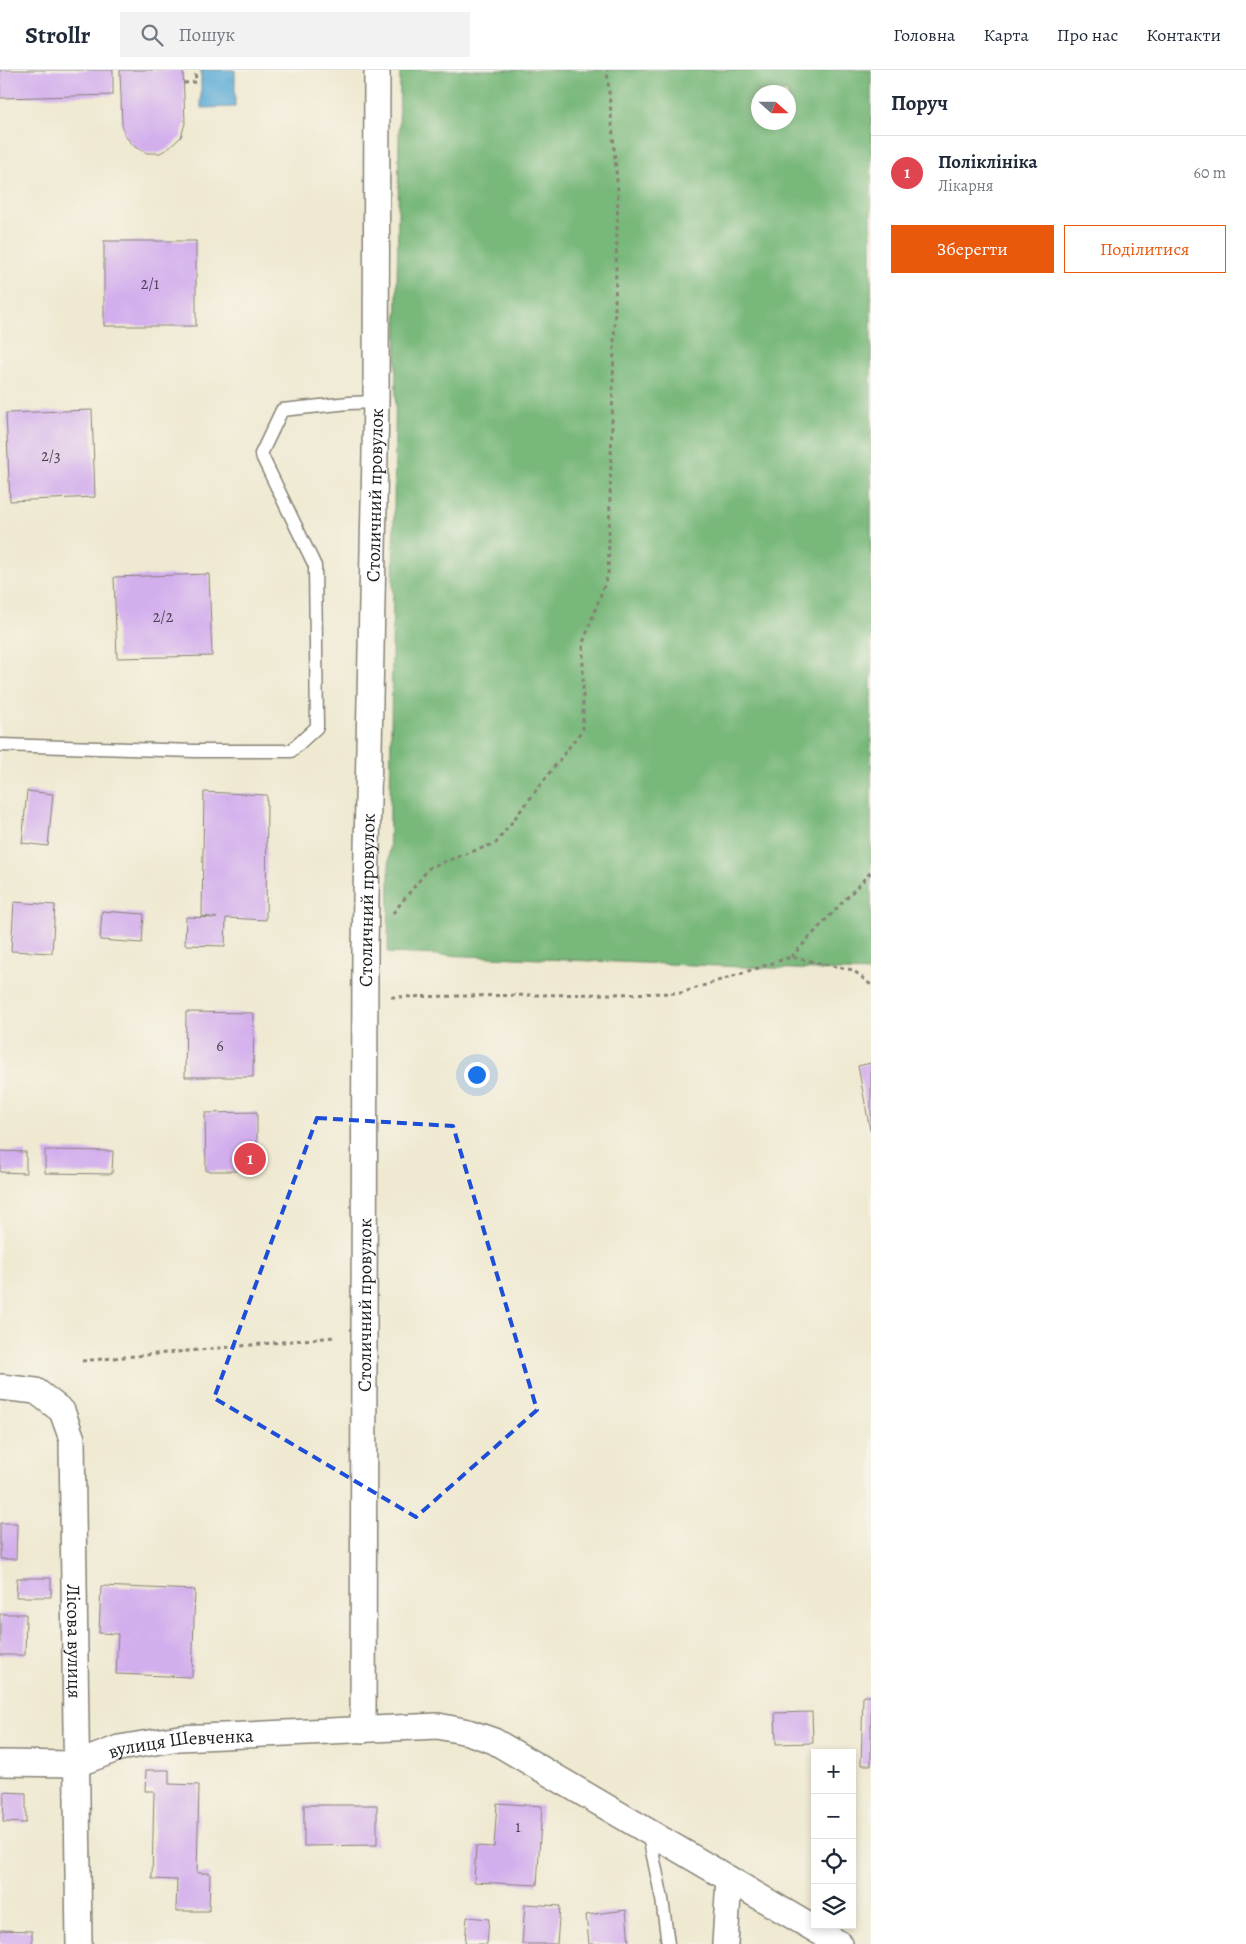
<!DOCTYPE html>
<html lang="uk">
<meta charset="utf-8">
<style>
:root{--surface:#fff;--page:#f2f2f3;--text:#1f2937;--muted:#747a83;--line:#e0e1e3;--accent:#ea580c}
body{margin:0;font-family:Alegreya,serif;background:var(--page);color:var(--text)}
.controls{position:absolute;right:15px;bottom:15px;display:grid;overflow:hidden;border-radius:0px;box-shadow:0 2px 8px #0003}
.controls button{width:45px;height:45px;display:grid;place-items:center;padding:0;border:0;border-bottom:1px solid var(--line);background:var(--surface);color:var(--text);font:25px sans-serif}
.compass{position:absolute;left:751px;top:15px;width:45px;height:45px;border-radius:50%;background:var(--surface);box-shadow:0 2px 8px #0003;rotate:111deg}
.you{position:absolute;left:476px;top:1004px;width:18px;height:18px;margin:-12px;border:4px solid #fff;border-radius:50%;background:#1a73e8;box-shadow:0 0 0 8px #1a73e833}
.badge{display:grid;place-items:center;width:32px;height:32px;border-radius:50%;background:var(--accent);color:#fff;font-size:16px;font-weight:700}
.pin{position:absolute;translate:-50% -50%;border:2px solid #fff;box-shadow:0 1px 5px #0006}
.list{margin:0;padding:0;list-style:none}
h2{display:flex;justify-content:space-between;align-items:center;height:65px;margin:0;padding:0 20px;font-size:21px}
h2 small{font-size:16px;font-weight:400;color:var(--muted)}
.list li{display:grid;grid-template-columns:32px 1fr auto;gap:15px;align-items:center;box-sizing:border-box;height:75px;padding:0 20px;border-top:1px solid var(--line)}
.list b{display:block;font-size:19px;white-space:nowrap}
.list p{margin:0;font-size:16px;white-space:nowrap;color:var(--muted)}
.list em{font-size:16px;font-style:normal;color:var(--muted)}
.actions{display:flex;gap:10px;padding:15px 20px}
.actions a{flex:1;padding:11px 0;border:1px solid var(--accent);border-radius:0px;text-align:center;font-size:18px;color:var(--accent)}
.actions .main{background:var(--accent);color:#fff}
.icon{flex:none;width:28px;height:28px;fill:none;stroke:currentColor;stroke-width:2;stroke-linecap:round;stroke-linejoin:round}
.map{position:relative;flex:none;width:871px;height:1874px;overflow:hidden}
header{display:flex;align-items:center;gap:30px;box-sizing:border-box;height:70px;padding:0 25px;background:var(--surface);border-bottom:1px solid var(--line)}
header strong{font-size:24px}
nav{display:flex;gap:28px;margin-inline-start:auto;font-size:18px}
.search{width:350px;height:45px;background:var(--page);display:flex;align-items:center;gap:12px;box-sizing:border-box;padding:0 18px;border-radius:0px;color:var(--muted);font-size:19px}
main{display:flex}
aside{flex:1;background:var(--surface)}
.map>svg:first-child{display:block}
.forest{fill:#78b87a;stroke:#4a6a4b;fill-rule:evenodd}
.water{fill:#5babd5;stroke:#3c6478}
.building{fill:#d3aeed}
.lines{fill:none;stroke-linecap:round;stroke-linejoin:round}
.lane-casing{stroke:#868276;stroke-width:15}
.street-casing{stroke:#868276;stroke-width:28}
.path{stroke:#868276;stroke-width:3;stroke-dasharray:4 4;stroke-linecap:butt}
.lane{stroke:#fff;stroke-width:12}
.street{stroke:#fff;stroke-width:25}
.marked{fill:none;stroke:#1d4ed8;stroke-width:4;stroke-dasharray:10 6;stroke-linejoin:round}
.labels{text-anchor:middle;stroke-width:4.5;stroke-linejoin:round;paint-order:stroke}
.number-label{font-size:16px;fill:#4a4050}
.street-label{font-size:19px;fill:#1c1c1c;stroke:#f7f3e8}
</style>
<header>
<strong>Strollr</strong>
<div class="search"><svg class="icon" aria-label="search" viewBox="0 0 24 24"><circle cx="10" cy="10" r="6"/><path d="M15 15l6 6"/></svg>Пошук</div>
<nav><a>Головна</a><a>Карта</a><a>Про нас</a><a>Контакти</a></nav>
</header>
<main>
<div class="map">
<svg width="871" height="1874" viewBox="0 0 871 1874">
<rect width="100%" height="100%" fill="#f7f3e8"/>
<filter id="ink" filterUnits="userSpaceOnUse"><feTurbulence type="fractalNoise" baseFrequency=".02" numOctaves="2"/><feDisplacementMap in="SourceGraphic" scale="10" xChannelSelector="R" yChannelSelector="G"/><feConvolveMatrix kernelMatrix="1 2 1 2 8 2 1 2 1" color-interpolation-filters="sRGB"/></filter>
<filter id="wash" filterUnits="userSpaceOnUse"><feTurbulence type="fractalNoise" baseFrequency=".0096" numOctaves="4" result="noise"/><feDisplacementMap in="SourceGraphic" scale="20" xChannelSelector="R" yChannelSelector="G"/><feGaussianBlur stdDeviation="1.12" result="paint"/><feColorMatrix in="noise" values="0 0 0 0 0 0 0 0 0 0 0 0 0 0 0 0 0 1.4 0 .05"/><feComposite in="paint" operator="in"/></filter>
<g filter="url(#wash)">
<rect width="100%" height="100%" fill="#efe9d1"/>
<path class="forest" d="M400 0H871V902L388 883ZM758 22H788V52H758Z"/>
<path class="water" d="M201 0H235V37L201 38Z"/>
<g id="blocks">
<g class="building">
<path d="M0 0H113V25L0 28Z"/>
<path d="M120 0H183L185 53 181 67 169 78 160 83H147L135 77 125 66 122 55Z"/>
<rect x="104" y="171" width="92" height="85"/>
<path d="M92 340 95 427 10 431 6 343Z"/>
<path d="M209 504 212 586 117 588 114 507Z"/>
<path d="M27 721 53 724 48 776 22 773Z"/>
<path d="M204 722 267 725 266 850 226 848 225 876 185 875 186 847 217 848 202 846Z"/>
<path d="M14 832 55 835 52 883 11 881Z"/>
<path d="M102 841 144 844 142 873 100 870Z"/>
<path d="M186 942 254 943 253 1007H185Z"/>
<path d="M871 993V1060H870L858 996Z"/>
<path d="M257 1042V1101H206L205 1043Z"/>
<path d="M45 1080 113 1081 112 1104 45 1103Z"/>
<path d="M0 1081 26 1082V1103L0 1102Z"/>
<path d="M0 1453H17L16 1489H0Z"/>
<path d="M17 1508H51V1527H16Z"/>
<path d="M101 1516 195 1520 192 1607 116 1604 118 1564 99 1563Z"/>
<path d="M0 1544H26L25 1585H0Z"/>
<path d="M863 1626H871V1695H861Z"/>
<path d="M812 1642 813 1673 776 1674 775 1643Z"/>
<path d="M146 1700H169V1714L199 1715 197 1803H210L209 1841H176L177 1810 152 1809 154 1721H145Z"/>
<path d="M4 1722 26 1723V1753L3 1752Z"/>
<path d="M497 1733 542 1736 537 1815 474 1812 476 1776 494 1777Z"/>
<path d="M304 1735H377V1775L304 1776Z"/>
<path d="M525 1834 560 1836 557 1874H522Z"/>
<path d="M626 1840 629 1874H589L586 1845Z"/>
<path d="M467 1847 489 1849 487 1874H465Z"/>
<path d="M0 1860 32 1861V1874H0Z"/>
</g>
</g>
</g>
<g filter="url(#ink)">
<use href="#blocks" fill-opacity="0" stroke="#868276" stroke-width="1"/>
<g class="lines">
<defs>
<g id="lane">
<path d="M0 675 195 681H291L317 657 315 496 261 384 282 340 349 333 376 332"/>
<path d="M648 1762 662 1829 668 1874"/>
</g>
<g id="street">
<path id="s1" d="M0 1317 36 1321 62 1341 72 1369 79 1874"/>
<path id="s2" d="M363 1660 365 878 376 332 377 0"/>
<path id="s3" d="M0 1693 77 1694 119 1678 179 1668 438 1656 468 1662 494 1671 840 1874"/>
<path d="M725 1874 729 1809"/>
</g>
</defs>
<use href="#lane" class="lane-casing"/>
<use href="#street" class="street-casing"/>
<g class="path">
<path d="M184 13 196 12 195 0"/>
<path d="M393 843 430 797 496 773 583 659V573L608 505 618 122 607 0"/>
<path d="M791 887 871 802"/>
<path d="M391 927 681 923 791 887 853 900 871 915"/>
<path d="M82 1291 335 1267"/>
</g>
<use href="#lane" class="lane"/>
<use href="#street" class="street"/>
</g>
</g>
<path class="marked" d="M317 1048 453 1056 537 1340 416 1447 214 1328Z"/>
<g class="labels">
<g class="number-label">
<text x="150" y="219">2/1</text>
<text x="51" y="391">2/3</text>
<text x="163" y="552">2/2</text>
<text x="220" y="981">6</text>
<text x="518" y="1762">1</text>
</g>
<g class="street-label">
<text dy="7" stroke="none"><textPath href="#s2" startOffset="1235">Столичний провулок</textPath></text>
<text dy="7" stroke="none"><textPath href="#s2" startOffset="830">Столичний провулок</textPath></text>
<text dy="7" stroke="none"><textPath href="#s2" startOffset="425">Столичний провулок</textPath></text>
<text dy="7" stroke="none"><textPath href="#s1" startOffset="301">Лісова вулиця</textPath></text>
<text dy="7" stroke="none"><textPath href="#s3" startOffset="184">вулиця Шевченка</textPath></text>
</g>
</g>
</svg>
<div class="controls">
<button>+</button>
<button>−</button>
<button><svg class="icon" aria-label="locate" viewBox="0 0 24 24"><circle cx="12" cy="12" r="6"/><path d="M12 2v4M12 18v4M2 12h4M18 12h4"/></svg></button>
<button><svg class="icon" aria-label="layers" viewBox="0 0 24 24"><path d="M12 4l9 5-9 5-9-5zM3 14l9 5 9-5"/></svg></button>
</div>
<svg class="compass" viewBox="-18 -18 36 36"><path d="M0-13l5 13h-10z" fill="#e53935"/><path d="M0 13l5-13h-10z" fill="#747a83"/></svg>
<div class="you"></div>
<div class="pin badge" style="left:250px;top:1089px;background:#e0444e">1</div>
</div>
<aside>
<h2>Поруч<small></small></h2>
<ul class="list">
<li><span class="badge" style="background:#e0444e">1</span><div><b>Поліклініка</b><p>Лікарня</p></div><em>60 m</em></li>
</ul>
<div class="actions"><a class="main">Зберегти</a><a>Поділитися</a></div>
</aside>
</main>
